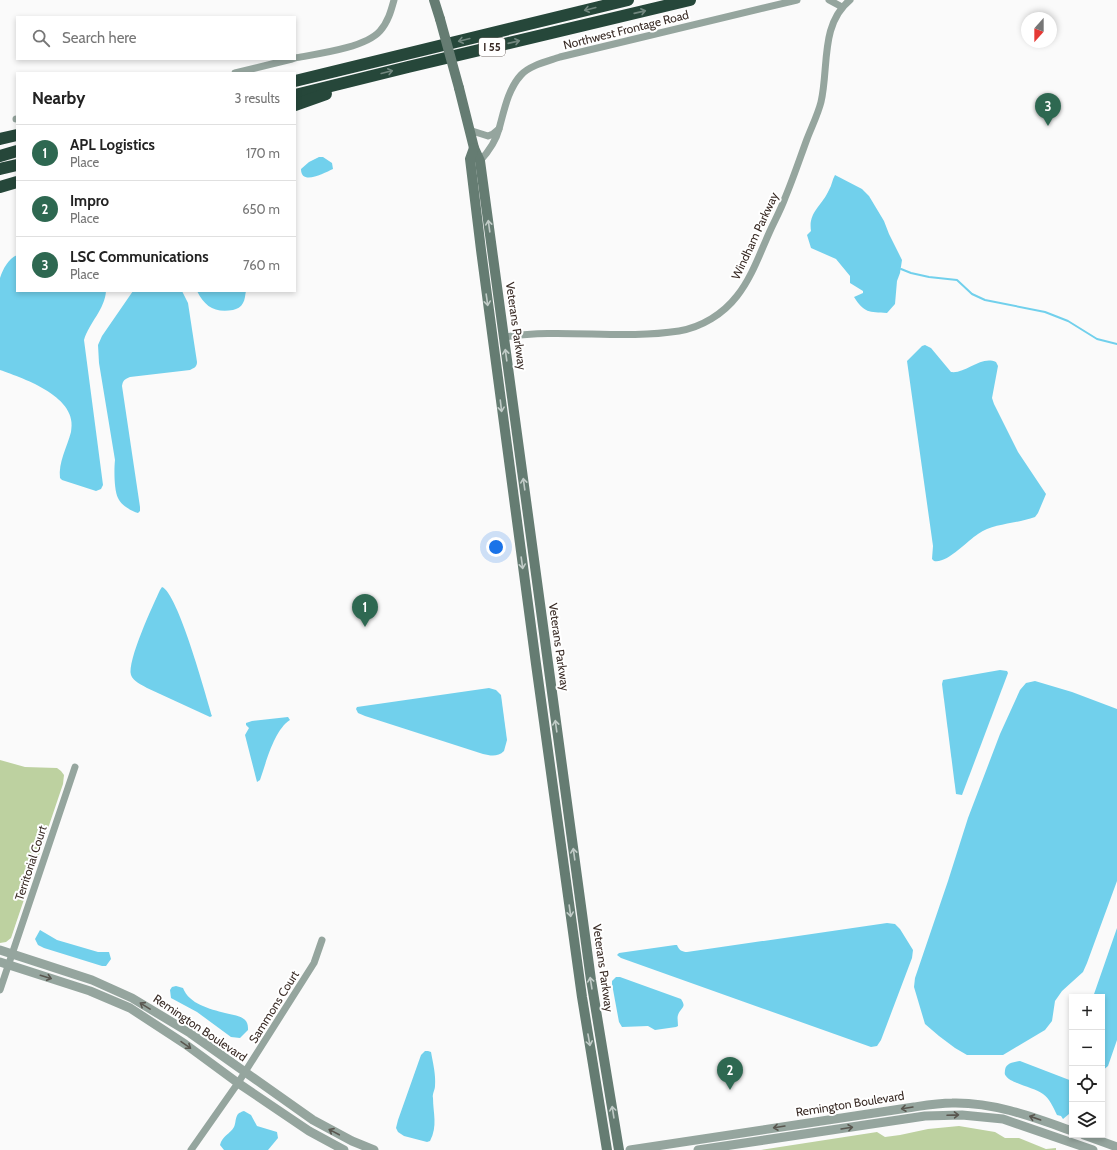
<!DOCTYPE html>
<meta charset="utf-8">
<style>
:root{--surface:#fff;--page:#f6f6f6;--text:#222;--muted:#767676;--line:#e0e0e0;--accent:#2e6851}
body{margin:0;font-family:Cabin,sans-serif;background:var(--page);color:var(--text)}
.controls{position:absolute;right:12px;bottom:12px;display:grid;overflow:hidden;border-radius:0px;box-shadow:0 2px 6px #0003}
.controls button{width:36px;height:36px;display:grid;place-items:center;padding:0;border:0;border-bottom:1px solid var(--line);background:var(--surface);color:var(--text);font:20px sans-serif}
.compass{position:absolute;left:1021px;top:12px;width:36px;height:36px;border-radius:50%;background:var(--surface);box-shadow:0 2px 6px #0003;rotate:201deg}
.you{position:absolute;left:496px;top:547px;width:14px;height:14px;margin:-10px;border:3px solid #fff;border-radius:50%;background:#1a73e8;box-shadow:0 0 0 6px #1a73e833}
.badge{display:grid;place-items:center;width:26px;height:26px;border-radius:50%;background:var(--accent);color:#fff;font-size:13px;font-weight:700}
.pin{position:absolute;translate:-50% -33px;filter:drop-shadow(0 1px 2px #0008)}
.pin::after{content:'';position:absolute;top:21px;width:14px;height:12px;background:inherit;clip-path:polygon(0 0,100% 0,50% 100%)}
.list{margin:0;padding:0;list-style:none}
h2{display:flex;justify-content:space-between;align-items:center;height:52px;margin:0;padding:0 16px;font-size:17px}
h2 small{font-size:13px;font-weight:400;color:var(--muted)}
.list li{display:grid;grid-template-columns:26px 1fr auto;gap:12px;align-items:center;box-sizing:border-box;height:56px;padding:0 16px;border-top:1px solid var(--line)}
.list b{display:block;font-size:15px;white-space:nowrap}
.list p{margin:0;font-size:13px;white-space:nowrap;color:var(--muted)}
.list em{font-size:13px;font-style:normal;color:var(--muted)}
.icon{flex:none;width:22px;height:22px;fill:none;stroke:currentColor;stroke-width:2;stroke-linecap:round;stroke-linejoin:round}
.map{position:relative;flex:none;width:1117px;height:1150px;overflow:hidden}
.search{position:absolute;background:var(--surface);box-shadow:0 2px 6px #0003;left:16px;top:16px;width:280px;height:44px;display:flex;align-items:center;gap:10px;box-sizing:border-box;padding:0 14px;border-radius:0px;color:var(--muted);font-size:15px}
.panel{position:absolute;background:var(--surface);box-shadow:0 2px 6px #0003;left:16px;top:72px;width:280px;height:220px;border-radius:0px}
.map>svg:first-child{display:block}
.green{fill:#bdd1a0}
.water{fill:#71d0ec}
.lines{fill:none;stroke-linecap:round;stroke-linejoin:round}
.stream{stroke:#71d0ec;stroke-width:2}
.minor{stroke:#95a59e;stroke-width:7}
.tertiary{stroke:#95a59e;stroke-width:9}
.secondary{stroke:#657c72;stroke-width:10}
.motorway{stroke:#26473a;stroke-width:12}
.secondary-bridge{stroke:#657c72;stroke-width:10}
.oneway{stroke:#72877f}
.oneway2{stroke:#c1cbc7}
.oneway3{stroke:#59564f}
.labels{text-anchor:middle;stroke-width:4;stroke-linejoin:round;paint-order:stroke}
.shield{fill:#fff;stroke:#746b66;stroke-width:1}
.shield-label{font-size:11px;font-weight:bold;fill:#392b25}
.street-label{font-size:12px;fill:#392b25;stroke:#fff}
</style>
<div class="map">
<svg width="1117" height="1150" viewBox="0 0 1117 1150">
<rect width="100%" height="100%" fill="#fafafa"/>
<g class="green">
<path d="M0 760 25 767 57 768 61 771 64 775 63 784 11 938 6 942 0 943Z"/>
<path d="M959 1126 995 1132 1005 1138H1019L1046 1149 1056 1148V1150H761L877 1132 885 1137 900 1135 928 1129Z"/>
</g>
<g class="water">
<path d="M319 157H323L332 163 333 169C324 173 301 186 301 169L309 162Z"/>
<path d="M835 175 862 189 869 196 884 221 889 234 902 260 900 273 897 281 895 304 887 313C869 312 864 313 854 297L863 293V291L850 283V276L836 259 811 248 807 235 811 231C808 212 822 206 829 190 832 185 832 180 835 175Z"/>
<path d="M17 255V291H106C105 309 89 323 84 340L103 485 101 489 96 491 62 480 60 478C58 463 67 447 71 432 79 397 25 379 0 370V278C3 269 8 259 17 255Z"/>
<path d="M133 291H182L188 303 197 362C197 367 194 368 190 370L130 377C125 379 123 380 122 386L140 507V511L138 513C131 511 121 505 118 498 114 490 114 469 115 460L99 363 98 345 102 336Z"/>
<path d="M197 291H246C245 295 245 300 243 303 241 307 237 309 233 310 215 313 205 307 197 291Z"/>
<path d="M925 345 931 348 951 372C966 374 981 355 996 362L998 366 992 398 994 404 1018 452 1046 494 1038 513 1035 517C1016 524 994 523 978 534 967 541 947 564 934 561L932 559 933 546 907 361 922 346Z"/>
<path d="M162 587C178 593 206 696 212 716L210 717 147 688C142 685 133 681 131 675 127 661 153 605 160 590Z"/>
<path d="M1000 670 1007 671 1008 673 962 795 956 794 942 684 943 680Z"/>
<path d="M1035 681 1072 692 1117 709V881L1087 963 1083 972 1062 991 1055 1001 1052 1021 1045 1030 1003 1055H967L955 1048 939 1036 925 1024 914 987 915 978 948 881 968 818 1000 734 1020 690 1026 683Z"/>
<path d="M489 688 496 690 501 695 507 740 504 751C498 757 491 756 483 754L365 716 358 713 356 709 357 707Z"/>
<path d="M288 717 290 720C274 730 266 763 260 780L257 782 245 735 249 728 246 725V723L252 721Z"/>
<path d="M887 923 895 924 900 929 913 950 912 958 881 1040 877 1046 871 1047 621 958 617 955 619 953 675 945H677C679 950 682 952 687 952Z"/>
<path d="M1117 928V1040L1108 1066 1102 1071V997H1093Z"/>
<path d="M40 930 57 940 98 952H109L111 959 106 966H102L44 948 38 945 35 939Z"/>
<path d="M616 977H620L681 999C687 1008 681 1007 678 1015 677 1018 678 1022 678 1026L676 1027 655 1030 648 1026 622 1027 619 1022 612 984V981Z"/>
<path d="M176 986 183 988C189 1004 210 1009 225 1013 232 1015 241 1015 246 1021 248 1024 248 1027 248 1030L240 1038 231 1037 197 1012 171 998 170 990 172 987Z"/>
<path d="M425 1051H428L431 1052C433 1063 436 1075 435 1086 435 1090 432 1094 433 1098 433 1113 438 1126 430 1141L427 1142 404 1136 398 1132 396 1128 398 1120 421 1055Z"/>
<path d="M1020 1061 1072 1081V1113L1069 1114 1063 1119 1061 1116 1057 1115C1053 1107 1050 1099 1043 1094 1035 1088 1010 1083 1006 1076 1004 1074 1005 1072 1005 1070 1006 1063 1014 1062 1020 1061Z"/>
<path d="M244 1111 251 1115 257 1126 277 1132 278 1138 268 1150H224L220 1145C222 1136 230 1134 234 1127 236 1123 235 1118 238 1114 241 1112 241 1112 244 1111Z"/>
</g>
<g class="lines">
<path class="stream" d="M901 269 911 273 929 277 957 280 972 294 985 300 1045 312 1068 321 1097 339 1117 344"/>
<g class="minor">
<path d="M829 0 842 7"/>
<path d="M295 58C317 54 365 48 380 31 388 22 391 11 394 0"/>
<path d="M235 73 292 59"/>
<path d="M16 119H17"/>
<path d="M499 129C504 111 508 89 521 75 530 65 549 61 560 57L797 0"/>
<path d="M469 130 488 136 493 134 499 129C496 141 489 151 480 161"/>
<path d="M504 337C563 328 620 340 679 331 702 327 723 314 737 296 752 277 760 253 770 231 775 220 781 209 785 198 793 179 800 158 807 139 812 126 818 114 821 102 829 68 820 24 850 0"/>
<path d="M0 990 75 767"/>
<path d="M191 1150 238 1083 314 963 322 940"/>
</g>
<g class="tertiary">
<path d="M0 950 92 980 132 998 190 1033 313 1120 352 1141 374 1150"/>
<path d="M0 962 90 991 130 1008 185 1044 238 1083 309 1131 344 1150"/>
<path d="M1084 1135 1117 1147"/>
<path d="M630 1150 914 1107C927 1105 939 1103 952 1103 994 1102 1033 1117 1072 1131"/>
<path d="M698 1150 925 1116 962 1115 1003 1119 1093 1150"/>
</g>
<g class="secondary">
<path d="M434 0 440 19"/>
<path d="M459 88 474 148 480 161 591 980 619 1150"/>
<path d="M474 148 470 159 481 250 536 664 582 997 607 1150"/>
</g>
<g class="motorway">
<path d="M295 81 628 0"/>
<path d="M295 95 408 67 690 0"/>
<path d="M295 105 326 94"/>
<path d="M0 139 17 135"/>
<path d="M0 156 17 151"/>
<path d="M0 169 17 165"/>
<path d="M0 187 17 182"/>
</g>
<path class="secondary-bridge" d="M440 19 459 88"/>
</g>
<defs><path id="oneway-shaft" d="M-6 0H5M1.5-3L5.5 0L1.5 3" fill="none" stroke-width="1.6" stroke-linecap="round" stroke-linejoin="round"/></defs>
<g class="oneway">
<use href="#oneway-shaft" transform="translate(590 9) rotate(166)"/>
<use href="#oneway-shaft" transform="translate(640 12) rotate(-13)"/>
<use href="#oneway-shaft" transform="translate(464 40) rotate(166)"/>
<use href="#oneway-shaft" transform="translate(514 42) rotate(-13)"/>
<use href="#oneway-shaft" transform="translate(387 72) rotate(-14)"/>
</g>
<g class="oneway2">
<use href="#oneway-shaft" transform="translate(489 226) rotate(-98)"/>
<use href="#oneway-shaft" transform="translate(487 300) rotate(82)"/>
<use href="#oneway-shaft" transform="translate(506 355) rotate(-98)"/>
<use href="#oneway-shaft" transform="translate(501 406) rotate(83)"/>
<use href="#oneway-shaft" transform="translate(524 484) rotate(-98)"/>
<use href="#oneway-shaft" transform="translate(522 563) rotate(82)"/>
<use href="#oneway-shaft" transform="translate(556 726) rotate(-98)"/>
<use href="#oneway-shaft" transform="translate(574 854) rotate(-98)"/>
<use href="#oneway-shaft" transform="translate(570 911) rotate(82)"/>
<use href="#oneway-shaft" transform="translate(591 983) rotate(-99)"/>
<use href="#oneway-shaft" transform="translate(589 1040) rotate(80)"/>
<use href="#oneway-shaft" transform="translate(613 1112) rotate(-99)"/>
</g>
<g class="oneway3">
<use href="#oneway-shaft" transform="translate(46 977) rotate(17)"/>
<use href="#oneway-shaft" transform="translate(145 1006) rotate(-148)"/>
<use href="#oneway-shaft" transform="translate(186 1045) rotate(35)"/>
<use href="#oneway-shaft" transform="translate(907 1108) rotate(171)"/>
<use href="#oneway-shaft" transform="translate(953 1115) rotate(-2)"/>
<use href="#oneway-shaft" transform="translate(1035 1118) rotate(-161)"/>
<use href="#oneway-shaft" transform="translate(779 1127) rotate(171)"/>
<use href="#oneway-shaft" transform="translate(847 1128) rotate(-9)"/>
<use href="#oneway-shaft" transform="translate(334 1132) rotate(-152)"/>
</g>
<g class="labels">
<rect class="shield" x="479" y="38" width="26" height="18" rx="3"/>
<g class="shield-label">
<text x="492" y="51">I 55</text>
</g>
<g class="street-label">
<text transform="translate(626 30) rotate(-14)" y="4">Northwest Frontage Road</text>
<text transform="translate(755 236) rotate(-65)" y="4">Windham Parkway</text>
<text transform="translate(516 326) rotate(82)" y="4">Veterans Parkway</text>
<text transform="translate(559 647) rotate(82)" y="4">Veterans Parkway</text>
<text transform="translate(31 863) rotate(-72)" y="4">Territorial Court</text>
<text transform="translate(603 968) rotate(82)" y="4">Veterans Parkway</text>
<text transform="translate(274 1007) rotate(-58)" y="4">Sammons Court</text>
<text transform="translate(200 1028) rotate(34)" y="4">Remington Boulevard</text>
<text transform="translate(850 1104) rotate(-9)" y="4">Remington Boulevard</text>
</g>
</g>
</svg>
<div class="controls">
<button>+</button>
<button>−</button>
<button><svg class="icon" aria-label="locate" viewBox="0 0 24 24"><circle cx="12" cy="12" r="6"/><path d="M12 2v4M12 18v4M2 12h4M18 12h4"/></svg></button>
<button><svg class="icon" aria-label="layers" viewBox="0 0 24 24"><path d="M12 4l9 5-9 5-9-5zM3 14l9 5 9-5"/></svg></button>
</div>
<svg class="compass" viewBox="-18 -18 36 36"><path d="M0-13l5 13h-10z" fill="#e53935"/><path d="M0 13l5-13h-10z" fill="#767676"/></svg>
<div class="you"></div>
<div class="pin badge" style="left:365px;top:627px">1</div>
<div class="pin badge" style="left:730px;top:1090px">2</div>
<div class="pin badge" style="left:1048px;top:126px">3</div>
<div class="search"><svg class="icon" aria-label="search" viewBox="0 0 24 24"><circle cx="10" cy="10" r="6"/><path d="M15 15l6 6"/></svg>Search here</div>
<section class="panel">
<h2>Nearby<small>3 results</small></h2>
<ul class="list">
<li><span class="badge">1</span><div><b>APL Logistics</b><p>Place</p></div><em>170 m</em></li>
<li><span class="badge">2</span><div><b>Impro</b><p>Place</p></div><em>650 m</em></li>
<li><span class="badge">3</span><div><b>LSC Communications</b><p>Place</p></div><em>760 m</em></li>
</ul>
</section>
</div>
